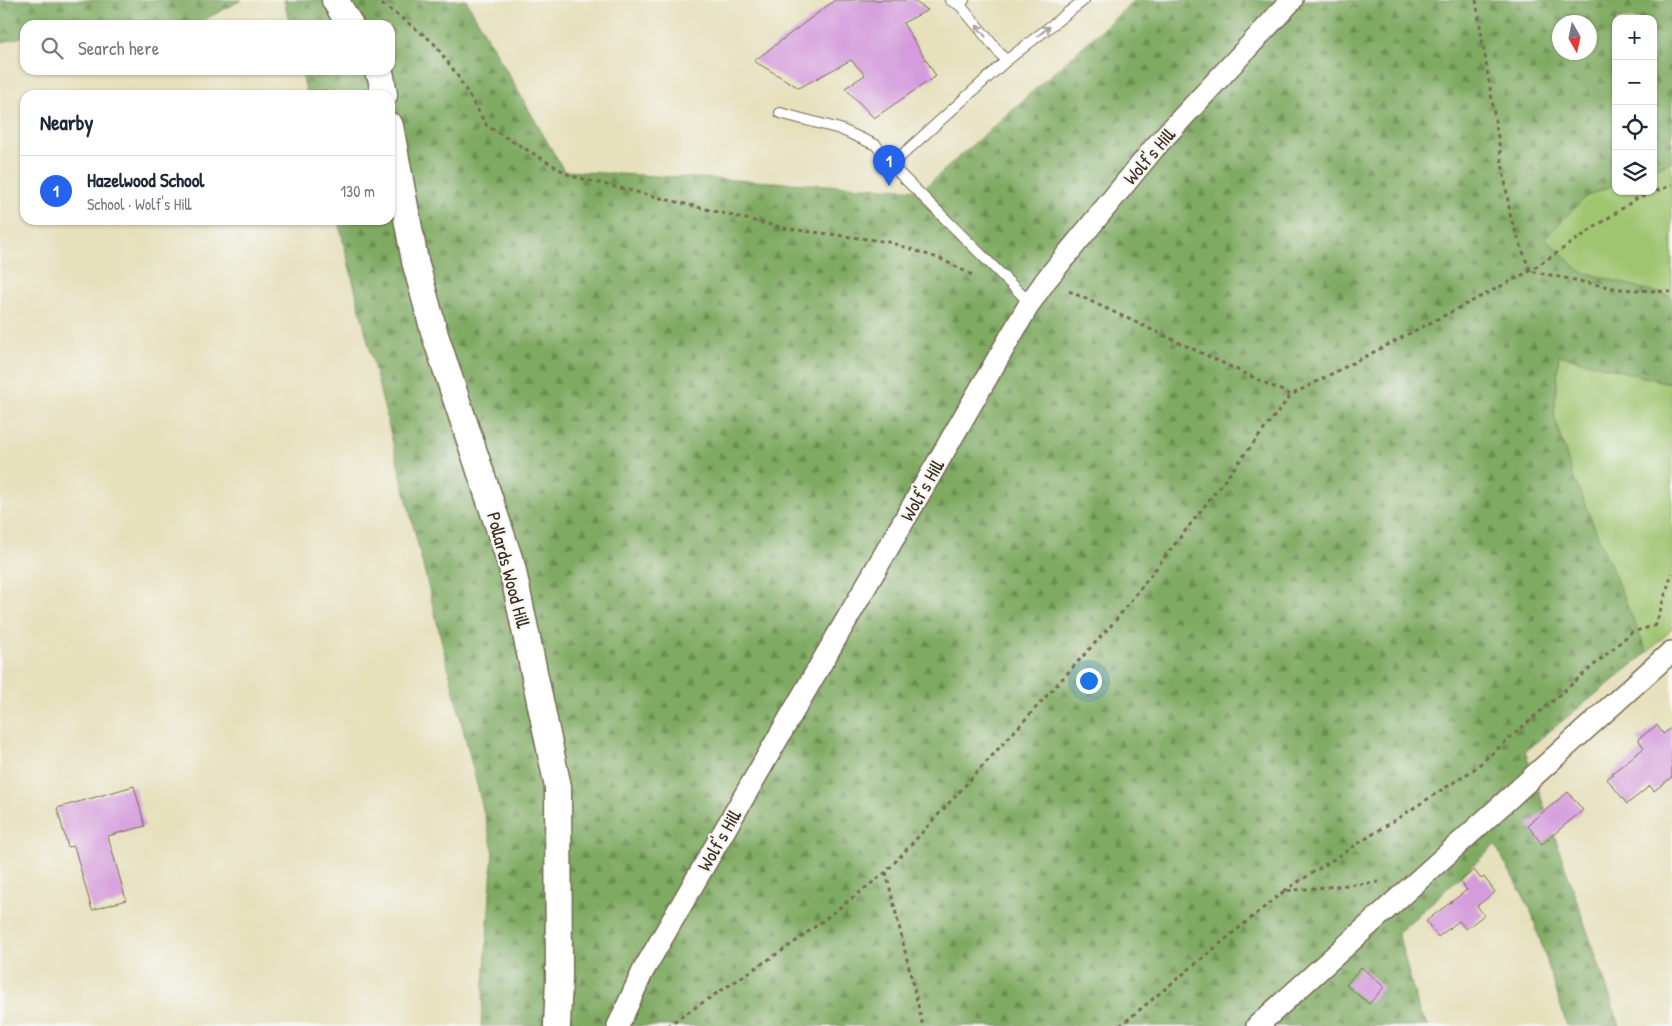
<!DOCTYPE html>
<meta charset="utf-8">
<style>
:root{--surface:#fff;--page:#f2f2f3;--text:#1f2937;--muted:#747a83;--line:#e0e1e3;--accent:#2563eb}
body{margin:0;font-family:"Patrick Hand",sans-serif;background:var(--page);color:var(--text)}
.controls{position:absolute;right:15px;top:15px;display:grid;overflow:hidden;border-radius:10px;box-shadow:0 1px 4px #0004}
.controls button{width:45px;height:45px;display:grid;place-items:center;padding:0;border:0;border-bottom:1px solid var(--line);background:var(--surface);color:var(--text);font:25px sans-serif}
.compass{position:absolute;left:1552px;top:15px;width:45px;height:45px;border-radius:50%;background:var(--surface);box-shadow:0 1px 4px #0004;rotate:171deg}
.you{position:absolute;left:1088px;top:680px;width:18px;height:18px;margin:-12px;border:4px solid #fff;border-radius:50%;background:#1a73e8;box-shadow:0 0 0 8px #1a73e833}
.badge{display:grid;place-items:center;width:32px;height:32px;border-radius:50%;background:var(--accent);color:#fff;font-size:16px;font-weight:700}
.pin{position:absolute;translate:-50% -41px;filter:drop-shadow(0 1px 2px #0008)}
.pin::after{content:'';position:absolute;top:26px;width:18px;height:15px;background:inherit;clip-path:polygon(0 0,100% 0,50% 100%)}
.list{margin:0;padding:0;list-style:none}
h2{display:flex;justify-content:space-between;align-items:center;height:65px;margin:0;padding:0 20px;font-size:21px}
h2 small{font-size:16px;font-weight:400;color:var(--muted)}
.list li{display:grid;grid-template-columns:32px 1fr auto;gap:15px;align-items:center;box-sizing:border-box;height:70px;padding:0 20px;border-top:1px solid var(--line)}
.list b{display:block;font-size:19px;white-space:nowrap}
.list p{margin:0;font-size:16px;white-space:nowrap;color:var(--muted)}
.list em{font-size:16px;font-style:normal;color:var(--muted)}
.icon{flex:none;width:28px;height:28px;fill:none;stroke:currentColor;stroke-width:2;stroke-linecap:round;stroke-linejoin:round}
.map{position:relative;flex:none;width:1672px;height:1026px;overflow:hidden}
.search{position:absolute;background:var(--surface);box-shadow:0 1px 4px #0004;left:20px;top:20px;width:375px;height:55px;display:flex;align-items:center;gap:12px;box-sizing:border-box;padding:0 18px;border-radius:15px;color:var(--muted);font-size:19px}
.panel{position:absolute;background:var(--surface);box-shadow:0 1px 4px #0004;left:20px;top:90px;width:375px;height:135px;border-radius:15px}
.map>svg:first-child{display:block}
.green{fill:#9fc570;stroke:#6d7847}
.forest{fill:url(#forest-firs);stroke:#5d6a40;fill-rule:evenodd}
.building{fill:#d59cdd}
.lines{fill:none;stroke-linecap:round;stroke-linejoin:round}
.service-casing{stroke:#776a55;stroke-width:12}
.minor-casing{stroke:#776a55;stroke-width:24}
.tertiary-casing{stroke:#776a55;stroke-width:29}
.path{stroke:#776a55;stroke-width:3;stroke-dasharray:4 4;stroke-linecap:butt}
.service{stroke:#fff;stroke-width:10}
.minor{stroke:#fff;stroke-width:21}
.tertiary{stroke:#fff;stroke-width:26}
.oneway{stroke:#a79f9a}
.labels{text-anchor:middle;stroke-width:4.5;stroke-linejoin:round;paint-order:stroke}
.street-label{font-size:19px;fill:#3b2a1e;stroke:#f6f6f2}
</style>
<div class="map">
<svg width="1672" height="1026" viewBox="0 0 1672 1026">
<defs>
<pattern id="forest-firs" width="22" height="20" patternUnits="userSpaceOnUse" patternTransform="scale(1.25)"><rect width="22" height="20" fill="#7faa62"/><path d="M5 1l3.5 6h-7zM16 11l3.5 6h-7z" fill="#698b50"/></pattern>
</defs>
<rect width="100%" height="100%" fill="#f6f6f2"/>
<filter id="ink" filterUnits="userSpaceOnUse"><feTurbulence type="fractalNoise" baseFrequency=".02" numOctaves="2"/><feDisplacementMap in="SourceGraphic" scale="10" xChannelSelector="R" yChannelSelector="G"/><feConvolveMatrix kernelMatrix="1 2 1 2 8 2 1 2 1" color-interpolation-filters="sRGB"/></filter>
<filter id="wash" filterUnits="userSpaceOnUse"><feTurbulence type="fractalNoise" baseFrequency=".0096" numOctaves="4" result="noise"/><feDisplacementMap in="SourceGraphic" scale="20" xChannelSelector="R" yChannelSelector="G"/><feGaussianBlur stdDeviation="1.12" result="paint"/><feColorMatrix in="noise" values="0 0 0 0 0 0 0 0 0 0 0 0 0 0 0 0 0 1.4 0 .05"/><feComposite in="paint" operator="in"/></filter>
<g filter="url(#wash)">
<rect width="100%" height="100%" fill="#e6e0bb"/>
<g class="green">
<path d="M1672 161V297L1579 271 1545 238 1587 196 1616 184V191H1653V169Z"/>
<path d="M1559 355 1672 384V629L1647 653 1572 474 1554 416Z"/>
</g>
<g class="forest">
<path d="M0 0H242L194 25H25V36L0 43Z"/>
<path d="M284 0H466L564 171 922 190 1135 0H1672V161L1653 169V19H1616V184L1587 196 1545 238 1580 271 1672 297V384L1559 355 1554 416 1572 474 1647 653 1525 751 1620 1026H1567L1530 908 1495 845 1398 933 1419 1011 1429 1026H481L493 850 338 220H390V95H307L301 70H390V25H290ZM1560 22H1590V52H1560Z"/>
</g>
<g id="blocks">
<g class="building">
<path d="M835 0H912L928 10 903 23 936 76 874 118 845 88 865 75 851 60 799 88 754 61Z"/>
<path d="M1657 725 1663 734 1672 727V777L1654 791 1650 786 1627 804 1607 779 1613 774 1612 773 1644 748 1638 739Z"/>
<path d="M134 786 145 826 108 836 126 900 92 910 74 846 68 847 57 808Z"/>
<path d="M1568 792 1583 810 1542 844 1527 825Z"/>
<path d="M1474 870 1481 879 1484 877 1495 892 1477 906 1484 915 1466 929 1459 921 1438 937 1426 921 1467 890 1460 881Z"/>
<path d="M1361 967 1384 987 1369 1004 1346 985Z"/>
</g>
</g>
</g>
<g filter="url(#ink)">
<use href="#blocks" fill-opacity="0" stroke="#776a55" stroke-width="1"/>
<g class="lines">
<defs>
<g id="service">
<path d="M950 0 960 5"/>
<path d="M964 0 960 5 1006 61"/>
<path d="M780 113 840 129 876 145 891 165 1030 303"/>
<path d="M891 165 1006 61 1084 0"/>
</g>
<g id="minor">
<path d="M618 1026 643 971 1030 303 1046 280 1155 147 1292 0"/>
<path d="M1257 1026 1671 652"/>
</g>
<g id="tertiary">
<path d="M335 0 350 25"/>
<path d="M377 70 381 76 384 95"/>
<path d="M390 126 415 261 435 335 512 567 558 787 559 978 557 1026"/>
</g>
</defs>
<use href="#service" class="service-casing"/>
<use href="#minor" class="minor-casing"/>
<use href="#tertiary" class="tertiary-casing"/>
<g class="path">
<path d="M375 0 395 13 433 42 457 75 487 126 571 176 783 228 889 242 941 259 974 276"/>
<path d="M1476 0 1511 219 1530 271 1618 289 1672 292"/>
<path d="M1069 291 1291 395 1530 271 1636 199 1672 185"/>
<path d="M1655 627 1672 573"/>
<path d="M886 872 923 1026"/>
<path d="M1284 891 1473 770 1632 632 1654 626"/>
<path d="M667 1026 795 942 886 872 1115 621 1291 395"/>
<path d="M1120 1026 1284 891 1379 882"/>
</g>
<use href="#service" class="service"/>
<use href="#minor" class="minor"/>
<use href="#tertiary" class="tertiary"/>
</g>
<defs><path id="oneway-shaft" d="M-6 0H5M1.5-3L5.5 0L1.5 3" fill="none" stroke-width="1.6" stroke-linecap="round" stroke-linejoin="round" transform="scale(1.25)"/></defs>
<g class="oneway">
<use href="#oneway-shaft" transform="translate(981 31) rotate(-129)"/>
<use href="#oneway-shaft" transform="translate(1044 31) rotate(-38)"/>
</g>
</g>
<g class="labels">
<g class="street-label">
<text transform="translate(1149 156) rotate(-49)" y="7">Wolf's Hill</text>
<text transform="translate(922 490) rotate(-60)" y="7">Wolf's Hill</text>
<text transform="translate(509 570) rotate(75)" y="7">Pollards Wood Hill</text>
<text transform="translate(719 840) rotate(-60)" y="7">Wolf's Hill</text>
</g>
</g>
</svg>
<div class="controls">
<button>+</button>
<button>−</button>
<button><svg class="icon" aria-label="locate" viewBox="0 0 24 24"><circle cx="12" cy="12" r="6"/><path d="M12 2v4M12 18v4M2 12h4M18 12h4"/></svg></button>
<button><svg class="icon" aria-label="layers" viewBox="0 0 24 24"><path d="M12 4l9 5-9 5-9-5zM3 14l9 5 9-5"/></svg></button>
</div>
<svg class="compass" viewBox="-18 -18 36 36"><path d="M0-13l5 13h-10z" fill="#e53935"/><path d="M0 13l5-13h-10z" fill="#747a83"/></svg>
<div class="you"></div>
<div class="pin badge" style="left:889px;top:186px">1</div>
<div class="search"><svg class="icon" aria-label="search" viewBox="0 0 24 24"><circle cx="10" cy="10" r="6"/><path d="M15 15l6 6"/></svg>Search here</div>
<section class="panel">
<h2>Nearby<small></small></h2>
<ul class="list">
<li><span class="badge">1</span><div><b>Hazelwood School</b><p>School · Wolf's Hill</p></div><em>130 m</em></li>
</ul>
</section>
</div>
